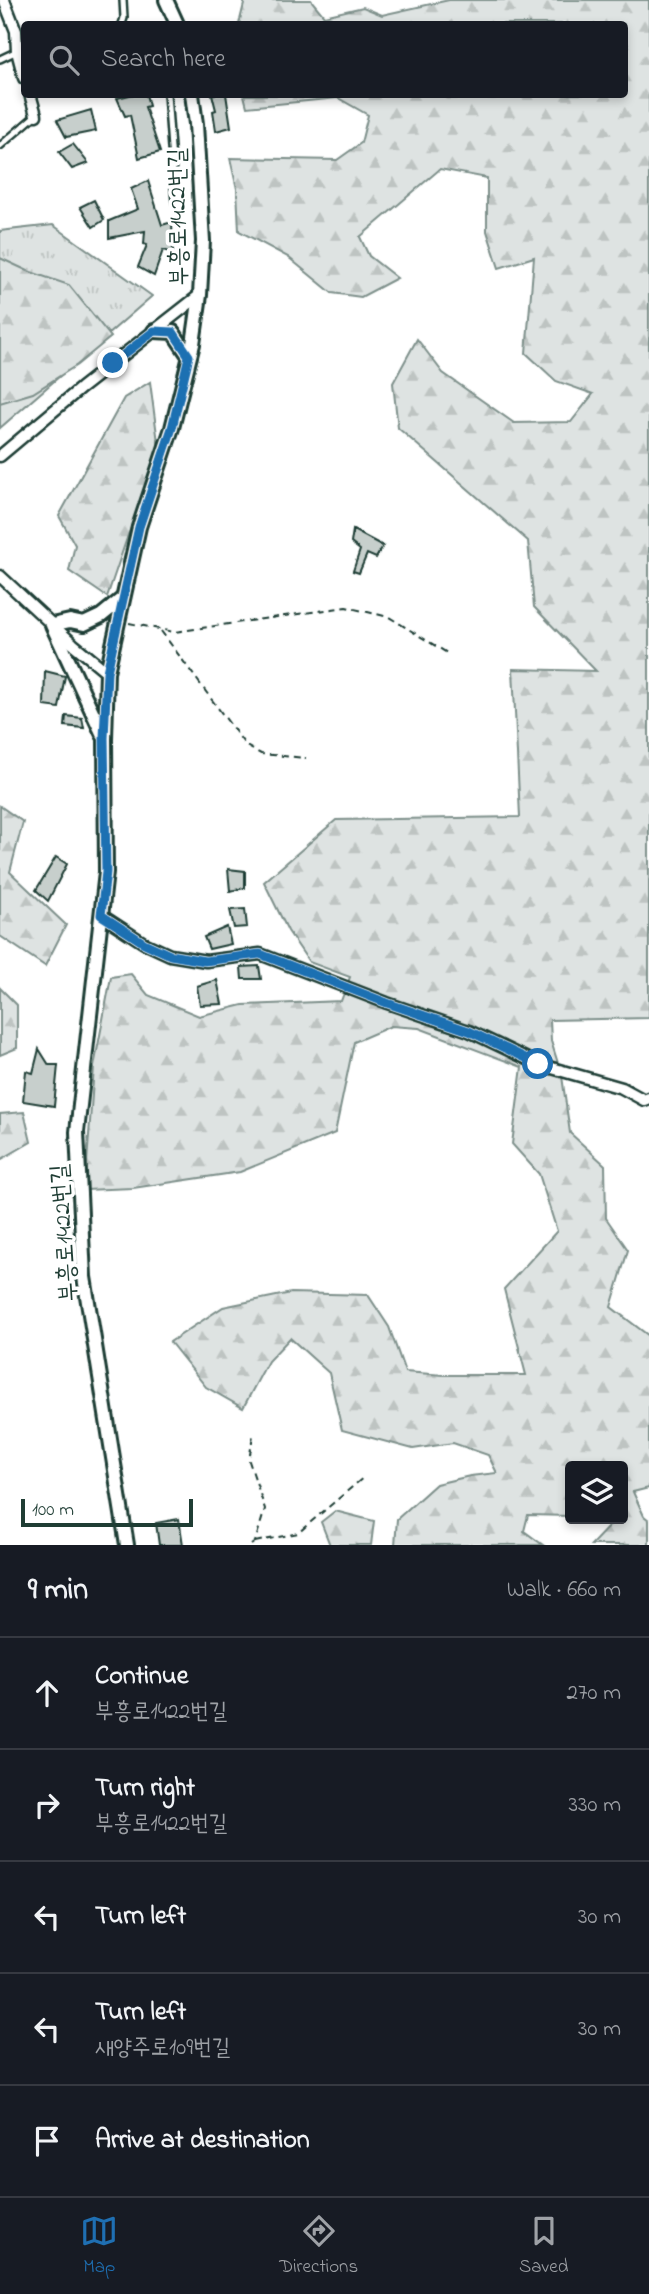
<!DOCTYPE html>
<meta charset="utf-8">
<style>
:root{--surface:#171b24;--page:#242831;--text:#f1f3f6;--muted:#9ea1a6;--line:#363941;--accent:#1f6fb2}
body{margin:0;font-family:"Indie Flower","Poor Story",sans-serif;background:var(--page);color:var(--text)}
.controls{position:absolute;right:21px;bottom:21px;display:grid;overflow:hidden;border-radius:7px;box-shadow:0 4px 10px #0003}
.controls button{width:63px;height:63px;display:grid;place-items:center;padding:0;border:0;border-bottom:2px solid var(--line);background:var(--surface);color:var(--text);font:35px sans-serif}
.scale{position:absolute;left:21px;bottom:18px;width:172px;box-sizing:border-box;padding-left:7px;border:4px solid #1f3d34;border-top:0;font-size:19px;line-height:24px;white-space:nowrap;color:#1f3d34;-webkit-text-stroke:5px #fff;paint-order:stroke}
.stop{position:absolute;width:21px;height:21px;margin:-16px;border:5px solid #1f6fb2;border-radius:50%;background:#fff}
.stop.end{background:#1f6fb2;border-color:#fff;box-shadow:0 2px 7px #0008}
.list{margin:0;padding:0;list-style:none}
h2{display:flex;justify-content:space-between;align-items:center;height:91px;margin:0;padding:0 28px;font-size:30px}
h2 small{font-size:23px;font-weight:400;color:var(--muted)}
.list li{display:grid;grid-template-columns:46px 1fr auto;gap:21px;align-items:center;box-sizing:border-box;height:112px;padding:0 28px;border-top:2px solid var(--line)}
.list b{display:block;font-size:26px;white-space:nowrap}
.list p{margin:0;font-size:23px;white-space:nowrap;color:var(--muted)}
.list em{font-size:23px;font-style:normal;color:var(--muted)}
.icon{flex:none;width:38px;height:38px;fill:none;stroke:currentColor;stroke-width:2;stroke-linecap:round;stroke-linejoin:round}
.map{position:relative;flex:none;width:649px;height:1545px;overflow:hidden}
.search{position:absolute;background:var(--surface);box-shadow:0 4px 10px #0003;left:21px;right:21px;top:21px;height:77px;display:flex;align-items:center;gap:18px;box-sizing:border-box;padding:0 24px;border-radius:7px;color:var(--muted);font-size:26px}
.sheet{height:651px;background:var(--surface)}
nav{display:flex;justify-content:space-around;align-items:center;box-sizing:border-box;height:98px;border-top:2px solid var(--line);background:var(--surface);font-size:19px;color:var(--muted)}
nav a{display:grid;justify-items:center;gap:4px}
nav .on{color:var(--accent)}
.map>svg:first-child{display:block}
.grass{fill:url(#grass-tufts);stroke:#7e908b;stroke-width:2}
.forest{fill:url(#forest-firs);stroke:#7e908b;stroke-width:2}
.building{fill:#c7cfcc;stroke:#1f3d34;stroke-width:2}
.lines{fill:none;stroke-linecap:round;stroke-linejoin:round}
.service-casing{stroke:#1f3d34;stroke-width:10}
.minor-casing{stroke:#1f3d34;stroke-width:15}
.tertiary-casing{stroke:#1f3d34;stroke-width:18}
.path{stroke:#1f3d34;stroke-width:2;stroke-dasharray:7 5;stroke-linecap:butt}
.service{stroke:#fff;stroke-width:5}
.minor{stroke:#fff;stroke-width:10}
.tertiary{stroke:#fff;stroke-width:12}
.route{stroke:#1f6fb2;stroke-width:9}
.labels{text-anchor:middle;stroke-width:7;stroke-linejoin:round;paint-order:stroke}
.street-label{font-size:24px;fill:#1f3d34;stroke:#fff}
</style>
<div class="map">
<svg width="649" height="1545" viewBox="0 0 649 1545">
<defs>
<pattern id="grass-tufts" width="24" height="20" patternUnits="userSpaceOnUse" patternTransform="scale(1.75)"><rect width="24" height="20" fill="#dee3e2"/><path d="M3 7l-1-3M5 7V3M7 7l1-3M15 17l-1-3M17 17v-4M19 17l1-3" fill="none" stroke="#bec4c2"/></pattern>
<pattern id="forest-firs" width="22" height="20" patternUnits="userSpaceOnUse" patternTransform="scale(1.75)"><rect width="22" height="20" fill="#dee3e2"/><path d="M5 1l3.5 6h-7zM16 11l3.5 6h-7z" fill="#bec4c2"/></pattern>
</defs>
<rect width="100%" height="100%" fill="#fff"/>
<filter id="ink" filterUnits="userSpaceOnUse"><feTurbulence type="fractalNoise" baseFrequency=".0143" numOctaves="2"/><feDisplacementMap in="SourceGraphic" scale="14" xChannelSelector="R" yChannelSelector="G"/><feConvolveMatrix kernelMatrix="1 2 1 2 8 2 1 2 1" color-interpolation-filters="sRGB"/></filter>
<g filter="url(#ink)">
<path class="grass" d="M53 225 152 296 0 428V231Z"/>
<g class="forest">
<path d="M245 0H311L324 16 363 7 382 15 449 0H649V1018L550 1020 551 1041 562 1076 570 1133 605 1165 606 1218 628 1250 611 1307 649 1336V1488L633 1492 644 1516 649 1520V1545H591L611 1524 609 1519H623V1466H570V1516L528 1515 524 1531 543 1545H395L397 1519 436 1484 470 1476 497 1473 488 1455 453 1443 413 1449 342 1430 329 1373 290 1338 268 1361 243 1408 206 1387 170 1342 223 1307 291 1293 368 1295 389 1327 405 1372 444 1375H526L504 1289 557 1231 539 1174 512 1144 522 1067 419 1028 391 1026 354 1042 335 1133 240 1172 133 1188 85 1190 94 1067 111 977 131 974 148 995 199 1016 243 1005 341 1001 350 977 309 962 288 931 264 882 336 820 520 817 513 669 596 671 534 607 528 541 398 428 393 383 417 339 443 373 514 423 571 422 593 394 556 381 526 353 534 257 499 268 487 231V178L440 169 360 237 369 256 397 278 361 297 332 293 288 257 239 231 237 189 230 158 337 160 361 143 368 115 338 98 247 107 244 95 624 94V24H239Z"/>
<path d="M0 258 28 271 69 285 111 337 77 365 33 393 0 403Z"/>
<path d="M150 382 160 457 128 535 107 597 69 571 75 545 59 516 124 398Z"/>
<path d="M0 806 23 822 10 872 66 925 45 966 0 936Z"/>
<path d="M0 988 17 1005V1048L0 1055Z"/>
<path d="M24 1112 31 1142 0 1160V1114Z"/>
<path d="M335 1511 374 1521 371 1545H330L321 1522Z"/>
</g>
<g class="building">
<path d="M134 94H146L149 106 145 107 160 152 139 158 130 115 125 116 117 98Z"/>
<path d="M212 94H226L231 127 216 131 213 111 216 110Z"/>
<path d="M91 110 96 131 66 137 57 120Z"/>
<path d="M73 144 88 163 72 169 59 152Z"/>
<path d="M148 181 162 225 172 222 173 253 163 250 154 276 138 267 147 245 144 244 145 231 109 238V221L138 209 131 189Z"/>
<path d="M94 200 104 220 93 227 80 207Z"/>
<path d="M353 530 383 546 376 558 367 554 359 573 353 571 360 550 351 543Z"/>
<path d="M45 671 65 676 59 708 44 706Z"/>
<path d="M66 716 82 718 84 728 65 726Z"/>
<path d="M56 857 67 864 48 901 36 890Z"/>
<path d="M228 869 245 871V888L230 891Z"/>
<path d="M245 909 247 927 234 928 230 910Z"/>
<path d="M227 927 231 944 209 949 204 937Z"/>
<path d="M259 966 261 979H242L241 967Z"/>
<path d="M217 980 222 1004 200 1005 197 986Z"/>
<path d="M39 1049 49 1065H58L54 1106 23 1101 26 1071 33 1073Z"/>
<path d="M179 1519 183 1545H159L156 1523Z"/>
</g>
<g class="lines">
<defs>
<g id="service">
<path d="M122 24 124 18 123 0"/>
<path d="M0 59 17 51"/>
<path d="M167 94 175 202"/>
<path d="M0 146 36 115"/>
</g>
<g id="minor">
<path d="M4 0 16 31 17 51 24 78"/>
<path d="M30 94 36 115"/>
<path d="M0 456 81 388 200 295"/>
<path d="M0 576 73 644 107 672"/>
<path d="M101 915 144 943 170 955 206 961 260 954 387 1003 469 1031 538 1064 622 1088 644 1100 649 1098"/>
</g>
<g id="tertiary">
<path d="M166 0 177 24"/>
<path d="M154 331 173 332 189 356"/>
<path d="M103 735 52 625 70 621 84 624 101 616 122 599"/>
<path d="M127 1545 84 1277 77 1132 106 872 105 739 107 672 139 527 172 428 193 344 200 295 203 241 196 124 192 94"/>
</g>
</defs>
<use href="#service" class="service-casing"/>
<use href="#minor" class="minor-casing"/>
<use href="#tertiary" class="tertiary-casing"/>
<g class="path">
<path d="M129 623 174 632 346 607 389 617 447 653"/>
<path d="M161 631 246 746 261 754 306 758"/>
<path d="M255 1542 298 1533 364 1477"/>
<path d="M251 1545 255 1542 265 1509 249 1461 253 1435"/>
</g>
<use href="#service" class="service"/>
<use href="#minor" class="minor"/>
<use href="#tertiary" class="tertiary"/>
</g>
</g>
<g class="lines" filter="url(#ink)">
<path class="route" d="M113 363 154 331 173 332 189 356 172 428 139 527 107 672 104 738 106 872 101 915 144 943 170 955 205 961 260 954 387 1003 469 1031 538 1064"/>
</g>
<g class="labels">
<g class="street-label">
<text transform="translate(177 217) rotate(-91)" y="8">부흥로1422번길</text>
<text transform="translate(63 1233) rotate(-94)" y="8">부흥로1422번길</text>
</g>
</g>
</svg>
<div class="controls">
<button><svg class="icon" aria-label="layers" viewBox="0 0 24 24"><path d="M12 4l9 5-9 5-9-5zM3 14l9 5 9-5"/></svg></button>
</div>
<div class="scale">100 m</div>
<div class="stop" style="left:538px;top:1064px"></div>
<div class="stop end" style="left:113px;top:363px"></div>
<div class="search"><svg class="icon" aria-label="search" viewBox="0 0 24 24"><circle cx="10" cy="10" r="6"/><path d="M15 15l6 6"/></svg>Search here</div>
</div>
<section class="sheet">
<h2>9 min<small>Walk · 660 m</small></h2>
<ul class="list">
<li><svg class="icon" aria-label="ahead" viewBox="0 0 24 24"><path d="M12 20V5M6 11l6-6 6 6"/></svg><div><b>Continue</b><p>부흥로1422번길</p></div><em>270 m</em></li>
<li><svg class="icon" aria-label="right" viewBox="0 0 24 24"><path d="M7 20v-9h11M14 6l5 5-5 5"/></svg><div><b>Turn right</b><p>부흥로1422번길</p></div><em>330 m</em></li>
<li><svg class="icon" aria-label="left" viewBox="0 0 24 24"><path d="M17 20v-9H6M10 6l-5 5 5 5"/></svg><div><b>Turn left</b></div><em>30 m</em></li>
<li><svg class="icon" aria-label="left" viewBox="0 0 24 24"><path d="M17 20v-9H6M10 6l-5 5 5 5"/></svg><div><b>Turn left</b><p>새양주로109번길</p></div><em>30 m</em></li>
<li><svg class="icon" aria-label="arrive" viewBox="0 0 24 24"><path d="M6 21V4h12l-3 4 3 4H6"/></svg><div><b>Arrive at destination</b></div></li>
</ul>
</section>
<nav>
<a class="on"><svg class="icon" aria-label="map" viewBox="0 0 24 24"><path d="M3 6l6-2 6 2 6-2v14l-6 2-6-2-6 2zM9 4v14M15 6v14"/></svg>Map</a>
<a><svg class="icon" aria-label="directions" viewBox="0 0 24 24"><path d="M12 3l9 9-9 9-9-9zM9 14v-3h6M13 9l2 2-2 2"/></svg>Directions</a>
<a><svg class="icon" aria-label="saved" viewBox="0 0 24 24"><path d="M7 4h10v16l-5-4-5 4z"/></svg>Saved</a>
</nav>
